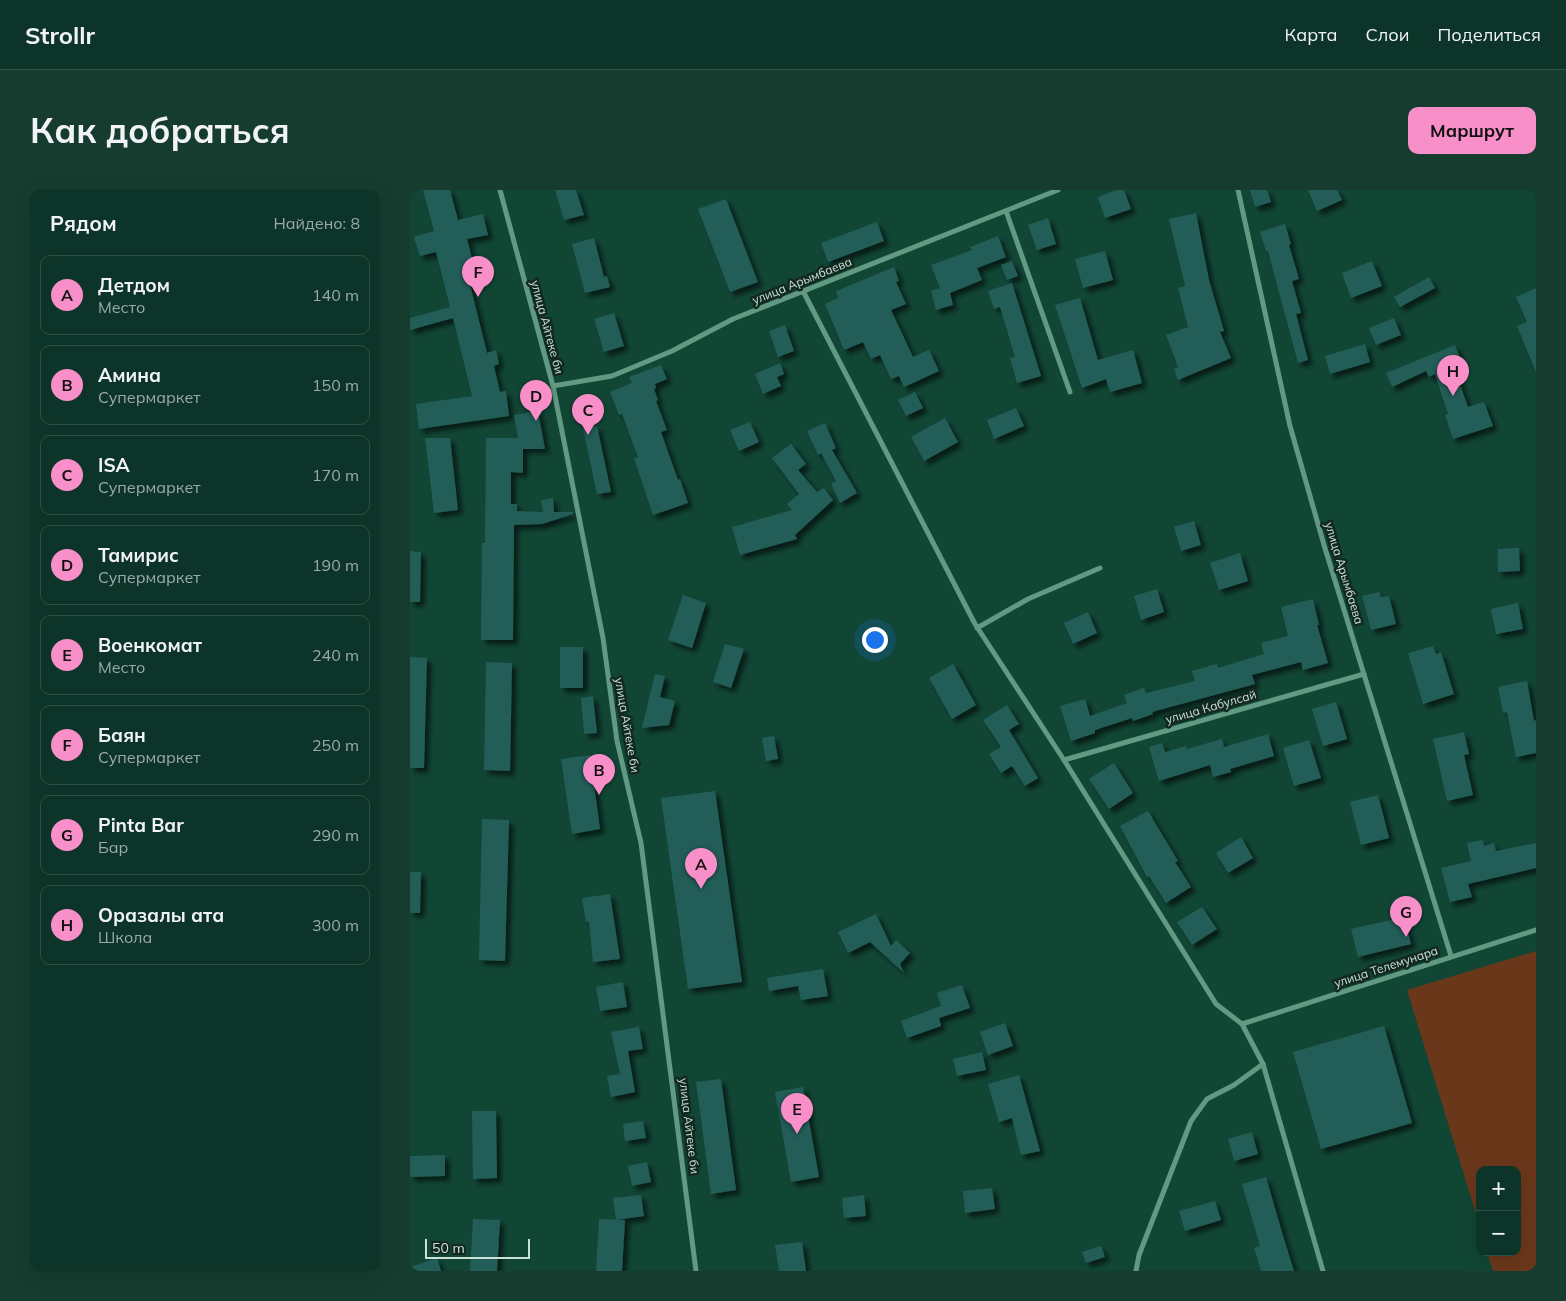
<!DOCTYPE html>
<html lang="ru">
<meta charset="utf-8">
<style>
:root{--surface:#0d3428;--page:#163c30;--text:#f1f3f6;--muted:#9aaaa8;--line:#2d4f45;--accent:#f98fc8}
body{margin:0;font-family:Mulish,sans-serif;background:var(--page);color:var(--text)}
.controls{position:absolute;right:15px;bottom:15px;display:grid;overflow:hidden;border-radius:10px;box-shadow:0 5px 20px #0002}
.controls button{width:45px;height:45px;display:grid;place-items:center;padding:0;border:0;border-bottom:1px solid var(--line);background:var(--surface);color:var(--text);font:25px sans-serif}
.scale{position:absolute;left:15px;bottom:12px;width:105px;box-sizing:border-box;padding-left:5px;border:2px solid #c8e2d7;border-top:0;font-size:14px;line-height:18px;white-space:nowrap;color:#c8e2d7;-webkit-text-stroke:4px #122820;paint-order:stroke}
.you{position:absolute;left:464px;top:449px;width:18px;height:18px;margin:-12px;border:4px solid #fff;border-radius:50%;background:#1a73e8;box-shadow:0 0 0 8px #1a73e833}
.badge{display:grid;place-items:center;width:32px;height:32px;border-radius:50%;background:var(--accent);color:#111;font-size:16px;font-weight:700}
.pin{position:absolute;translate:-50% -41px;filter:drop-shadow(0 1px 2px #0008)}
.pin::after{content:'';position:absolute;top:26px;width:18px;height:15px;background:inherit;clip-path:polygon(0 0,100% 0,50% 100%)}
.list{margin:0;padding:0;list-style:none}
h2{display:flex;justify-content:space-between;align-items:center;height:65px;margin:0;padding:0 20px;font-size:21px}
h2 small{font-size:16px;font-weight:400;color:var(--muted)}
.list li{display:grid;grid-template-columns:32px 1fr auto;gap:15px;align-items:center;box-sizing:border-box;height:80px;margin:0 10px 10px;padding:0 10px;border:1px solid var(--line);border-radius:10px}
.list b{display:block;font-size:19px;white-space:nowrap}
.list p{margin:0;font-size:16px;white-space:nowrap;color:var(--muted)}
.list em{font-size:16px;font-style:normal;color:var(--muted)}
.map{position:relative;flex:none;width:1126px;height:1081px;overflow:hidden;border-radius:10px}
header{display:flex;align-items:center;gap:30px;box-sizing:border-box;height:70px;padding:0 25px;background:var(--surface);border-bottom:1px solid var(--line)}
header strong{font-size:24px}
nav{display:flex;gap:28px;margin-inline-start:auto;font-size:18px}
.intro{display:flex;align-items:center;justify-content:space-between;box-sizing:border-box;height:120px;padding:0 30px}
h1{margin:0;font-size:35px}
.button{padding:12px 22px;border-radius:10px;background:var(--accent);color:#111;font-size:18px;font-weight:700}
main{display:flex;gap:30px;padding:0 30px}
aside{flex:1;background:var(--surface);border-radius:10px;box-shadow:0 5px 20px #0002}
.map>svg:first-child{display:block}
.green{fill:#6b371b}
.building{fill:#235d58;filter:url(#shadow)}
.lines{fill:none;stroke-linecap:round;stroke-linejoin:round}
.street{stroke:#619983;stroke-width:5}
.labels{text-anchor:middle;stroke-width:5;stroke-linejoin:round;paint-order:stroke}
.street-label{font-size:12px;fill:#c8e2d7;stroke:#122820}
</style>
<header>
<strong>Strollr</strong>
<nav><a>Карта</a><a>Слои</a><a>Поделиться</a></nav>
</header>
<div class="intro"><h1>Как добраться</h1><a class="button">Маршрут</a></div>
<main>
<aside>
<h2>Рядом<small>Найдено: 8</small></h2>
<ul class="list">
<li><span class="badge">A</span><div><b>Детдом</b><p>Место</p></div><em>140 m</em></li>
<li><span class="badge">B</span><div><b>Амина</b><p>Супермаркет</p></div><em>150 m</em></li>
<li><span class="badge">C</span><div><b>ISA</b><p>Супермаркет</p></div><em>170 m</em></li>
<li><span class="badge">D</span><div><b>Тамирис</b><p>Супермаркет</p></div><em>190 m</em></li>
<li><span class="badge">E</span><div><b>Военкомат</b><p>Место</p></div><em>240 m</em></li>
<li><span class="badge">F</span><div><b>Баян</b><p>Супермаркет</p></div><em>250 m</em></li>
<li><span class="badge">G</span><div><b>Pinta Bar</b><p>Бар</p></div><em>290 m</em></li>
<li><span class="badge">H</span><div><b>Оразалы ата</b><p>Школа</p></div><em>300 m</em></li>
</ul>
</aside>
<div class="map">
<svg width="1126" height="1081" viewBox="0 0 1126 1081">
<defs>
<filter id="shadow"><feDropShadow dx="4.5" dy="4.5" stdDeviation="2.5" flood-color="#0009"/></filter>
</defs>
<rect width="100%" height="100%" fill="#114635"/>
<path class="green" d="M1126 761V1081H1083L1077 1062H1107V980H1070V1037L997 800Z"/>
<g class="building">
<path d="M13 0H40L48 30 73 24 78 45 57 49 63 72 55 74 77 163 86 160 89 174 84 176 90 202 96 201 99 226 9 239 6 214 62 206 43 128 0 140V128L40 117 26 62 10 66 4 47 24 41Z"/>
<path d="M145 0H166L174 25 154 30Z"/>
<path d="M707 0H714L721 19 695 28 688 7Z"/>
<path d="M840 0H857L861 12 845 17Z"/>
<path d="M898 0H927L932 10 907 21Z"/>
<path d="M316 9 348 92 320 102 288 19Z"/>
<path d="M786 23 799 90 814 141 810 142 821 168 768 190 764 179 768 177 756 145 778 137 768 98 775 96 759 29Z"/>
<path d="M638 28 646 54 627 60 618 35Z"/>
<path d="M467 32 474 51 418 72 411 53Z"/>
<path d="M875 34 881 54 879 55 889 89 882 91 891 123 886 124 898 170 888 173 858 61H856L850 42Z"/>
<path d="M588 46 596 67 567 78 572 90 540 103 543 115 526 120 521 101 530 98 521 75 562 60 560 57Z"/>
<path d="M184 48 194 87 197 86 200 97 175 103 162 54Z"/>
<path d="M695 61 703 90 673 98 665 69Z"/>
<path d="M602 71 608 86 597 90 591 75Z"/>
<path d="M962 71 972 96 941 108 932 83Z"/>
<path d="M484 77 489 91 486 92 496 114 481 120 503 167 519 160 529 181 494 197 489 186 481 189 470 165 461 169 453 152 434 160 415 114 428 108 426 101Z"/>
<path d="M1019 87 1025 98 990 117 984 107Z"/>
<path d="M602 93 631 186 607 193 600 168 605 167 590 117 584 119 578 101Z"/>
<path d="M1126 98V182L1107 136 1117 132 1106 107Z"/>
<path d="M670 108 688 170 723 160 732 193 700 202 696 189 672 198 645 115Z"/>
<path d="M204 123 214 156 194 162 184 129Z"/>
<path d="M984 128 991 145 966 155 959 138Z"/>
<path d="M375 135 384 161 368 167 359 141Z"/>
<path d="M955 154 960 172 920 184 915 166Z"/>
<path d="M1045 155 1052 174 1044 177 1058 217 1074 212 1083 236 1043 249 1035 225 1038 224 1025 184 1019 187 1016 181 982 197 976 183Z"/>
<path d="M370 173 374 184 367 187 371 196 353 204 345 184Z"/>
<path d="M251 175 257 189 245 194 246 198 244 199 248 210 246 211 257 240 251 242 268 290 270 289 278 313 243 325 224 268 228 267 212 224 209 225 200 202 222 193 219 187Z"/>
<path d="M505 202 513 218 496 226 488 210Z"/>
<path d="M606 218 614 236 584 249 577 230Z"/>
<path d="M128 221 135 259H113V283L101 282V314H107V321L133 322 131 310 143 308 144 322H163V324L132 334 104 335 103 450H71L72 353H75L76 248H108L104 225Z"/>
<path d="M535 228 548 252 514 271 501 247Z"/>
<path d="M340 232 349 252 329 261 320 240Z"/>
<path d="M415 233 426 258 422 260 447 303 430 313 421 294 426 291 411 263 408 265 397 241Z"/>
<path d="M187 236 201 302 187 304 173 238Z"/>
<path d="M15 248H40L48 320 24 323Z"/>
<path d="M381 254 396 274 388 280 407 302 414 298 423 310 385 345 387 349 330 365 322 337 382 320 377 314 389 304 362 268Z"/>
<path d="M784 331 791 355 771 361 764 337Z"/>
<path d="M1109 358 1110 381 1088 382V359Z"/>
<path d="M0 361 11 362 10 412H0Z"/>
<path d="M830 363 838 391 809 400 800 373Z"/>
<path d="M747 399 754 422 731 430 724 406Z"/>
<path d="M969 402 971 407 979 406 986 434 961 440 952 406Z"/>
<path d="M273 405 296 413 282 458 258 450Z"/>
<path d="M903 409 909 435H907L918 473 893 480 891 472 842 485 845 494 742 522 743 524 723 531 722 528 685 540V543L661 551 650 516 675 509 680 526 717 513 714 505 734 498 736 503 785 491 782 481 807 474 808 478 854 464 851 453 878 446 871 417Z"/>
<path d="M1108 413 1113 439 1086 444 1081 419Z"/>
<path d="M678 422 687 443 663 454 654 433Z"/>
<path d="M315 454 334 459 321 498 303 492Z"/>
<path d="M1023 456 1026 464 1031 462 1044 504 1013 514 998 463Z"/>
<rect x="150" y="457" width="23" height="41"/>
<path d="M0 467 17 468 14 578H0Z"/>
<path d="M76 472 102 473 100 581 74 580Z"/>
<path d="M543 474 566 515 542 529 519 488Z"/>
<path d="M245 484 255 486 250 507 265 511 259 535 232 538Z"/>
<path d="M1117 491 1124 531 1126 530V563L1106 567 1097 522 1093 523 1088 497Z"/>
<path d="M183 506 187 543 174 544 171 508Z"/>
<path d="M926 512 937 549 913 556 902 519Z"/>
<path d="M597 515 609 534 599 540 628 588 615 596 602 576 591 583 579 564 591 557 573 530Z"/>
<path d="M1054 542 1059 564 1054 565 1063 605 1037 611 1023 549Z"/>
<path d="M858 544 864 566 820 579 821 582 803 587 800 575 749 591 739 557 752 553 755 562 776 556 777 559 812 549 814 557Z"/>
<path d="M364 546 368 569 356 571 352 548Z"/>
<path d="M899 550 911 588 884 596 873 558Z"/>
<path d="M180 565 190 639 162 644 151 569Z"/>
<path d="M704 573 723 603 699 619 679 589Z"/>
<path d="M305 601 332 792 278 799 251 608Z"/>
<path d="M968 605 979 648 951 655 940 612Z"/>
<path d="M738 621 768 671 765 672 781 697 756 713 739 686 737 687 710 636Z"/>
<path d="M72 629 99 630 95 771 69 770Z"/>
<path d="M831 647 843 668 818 683 806 663Z"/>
<path d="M1073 650 1074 656 1084 653 1086 661 1126 653V678L1058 694 1062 707 1040 712 1031 678 1061 671 1057 653Z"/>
<path d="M0 682H11L10 723H0Z"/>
<path d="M200 704 210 769 183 772 179 732H176L172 708Z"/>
<path d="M792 717 807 739 782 755 767 732Z"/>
<path d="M466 724 481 756 486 750 500 763 490 774 494 783 460 752 438 763 428 742Z"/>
<path d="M994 727 1001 754 948 767 941 739Z"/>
<path d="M413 779 418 806 391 810 388 796 359 801 357 788Z"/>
<path d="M213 792 217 817 190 821 186 797Z"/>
<path d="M552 795 560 818 529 828 531 836 497 848 491 831 531 816 527 803Z"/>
<path d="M595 833 603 856 578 865 570 842Z"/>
<path d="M974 836 1002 933 911 959 883 862Z"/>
<path d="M229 837 233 859 218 861 225 902 201 907 197 886 210 884 201 842Z"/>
<path d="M572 862 576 880 547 886 543 869Z"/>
<path d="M609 885 630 961 611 965 602 928 589 932 578 894Z"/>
<path d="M311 889 326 1000 301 1004 286 892Z"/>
<path d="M393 897 409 987 381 992 365 902Z"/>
<path d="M62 921H86L87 988 63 989Z"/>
<path d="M233 931 236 948 215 951 213 934Z"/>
<path d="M842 942 848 964 824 971 818 949Z"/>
<path d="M35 965V986L0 987V966Z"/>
<path d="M237 972 241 992 222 996 218 976Z"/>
<path d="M856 987 874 1049 884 1081H851L844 1058 850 1056 832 994Z"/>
<path d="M582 998 585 1019 555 1023 553 1001Z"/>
<path d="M231 1005 234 1026 206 1030 203 1008Z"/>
<path d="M454 1005 456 1026 434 1028 432 1008Z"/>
<path d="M805 1011 811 1030 775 1041 769 1021Z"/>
<path d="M63 1029 90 1030 87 1081H60Z"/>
<path d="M189 1029 215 1030 212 1081H186Z"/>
<path d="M392 1052 396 1081H369L365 1055Z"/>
<path d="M691 1056 695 1067 676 1073 672 1062Z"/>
<path d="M27 1068 31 1081H0V1077Z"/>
</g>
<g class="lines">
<g class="street">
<path d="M90 0 143 196 193 448 207 551 231 653 286 1081"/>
<path d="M828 0 880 236 914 355 1041 766"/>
<path d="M596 21 660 202"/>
<path d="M393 101 565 434 654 570 806 814 832 834 853 874 913 1081"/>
<path d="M143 196 202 186 262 161 323 129 648 0"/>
<path d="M567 438 618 409 690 378"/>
<path d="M654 570 954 484"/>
<path d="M832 834 1126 740"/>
<path d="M726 1081 729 1065 781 931 797 909 824 895 853 874"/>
</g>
</g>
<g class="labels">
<g class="street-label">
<text transform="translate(392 91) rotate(-22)" y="4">улица Арымбаева</text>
<text transform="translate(137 137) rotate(75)" y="4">улица Айтеке би</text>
<text transform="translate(934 383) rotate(73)" y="4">улица Арымбаева</text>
<text transform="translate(801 517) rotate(-16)" y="4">улица Кабулсай</text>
<text transform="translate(217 535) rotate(80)" y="4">улица Айтеке би</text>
<text transform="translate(976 777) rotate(-18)" y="4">улица Телемунара</text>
<text transform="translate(279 936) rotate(83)" y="4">улица Айтеке би</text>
</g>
</g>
</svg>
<div class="controls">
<button>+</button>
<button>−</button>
</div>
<div class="scale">50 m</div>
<div class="you"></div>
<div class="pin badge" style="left:291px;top:699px">A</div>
<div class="pin badge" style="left:189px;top:605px">B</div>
<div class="pin badge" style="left:178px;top:245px">C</div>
<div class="pin badge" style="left:126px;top:231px">D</div>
<div class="pin badge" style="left:387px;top:944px">E</div>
<div class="pin badge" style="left:68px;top:107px">F</div>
<div class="pin badge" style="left:996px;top:747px">G</div>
<div class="pin badge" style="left:1043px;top:206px">H</div>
</div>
</main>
